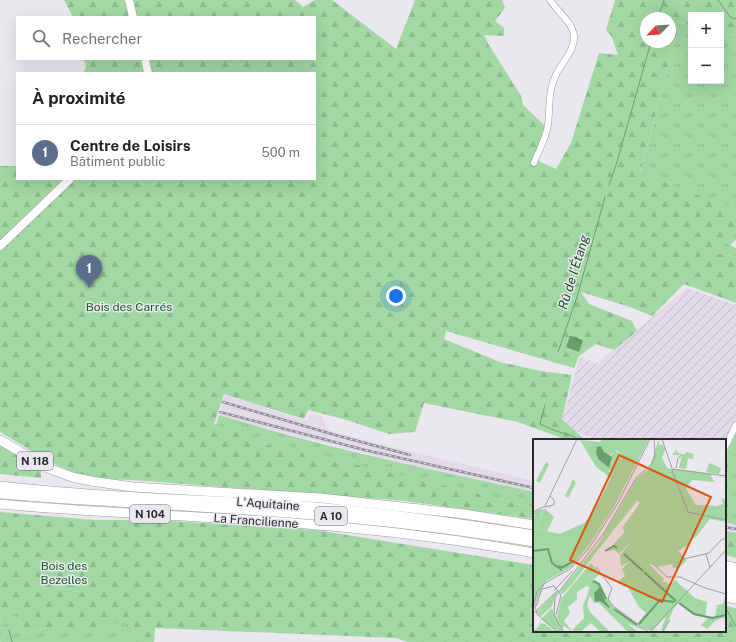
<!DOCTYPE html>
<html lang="fr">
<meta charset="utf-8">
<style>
:root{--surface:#fff;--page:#f6f6f6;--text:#222;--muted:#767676;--line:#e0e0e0;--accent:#0f766e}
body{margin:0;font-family:"Public Sans",sans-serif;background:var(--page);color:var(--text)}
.controls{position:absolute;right:12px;top:12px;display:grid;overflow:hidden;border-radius:0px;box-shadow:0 4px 16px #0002}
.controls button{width:36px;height:36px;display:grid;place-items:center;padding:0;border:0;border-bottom:1px solid var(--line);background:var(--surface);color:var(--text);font:20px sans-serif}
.compass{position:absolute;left:640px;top:12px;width:36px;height:36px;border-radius:50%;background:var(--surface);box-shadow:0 4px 16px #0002;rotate:245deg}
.you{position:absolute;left:396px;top:296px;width:14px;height:14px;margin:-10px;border:3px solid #fff;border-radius:50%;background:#1a73e8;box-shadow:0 0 0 6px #1a73e833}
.badge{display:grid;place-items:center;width:26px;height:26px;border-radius:50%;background:var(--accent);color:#fff;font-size:13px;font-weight:700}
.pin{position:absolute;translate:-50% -33px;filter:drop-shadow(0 1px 2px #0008)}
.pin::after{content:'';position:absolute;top:21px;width:14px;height:12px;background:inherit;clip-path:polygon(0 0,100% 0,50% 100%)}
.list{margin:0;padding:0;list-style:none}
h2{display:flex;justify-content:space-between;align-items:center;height:52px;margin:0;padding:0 16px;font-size:17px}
h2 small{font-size:13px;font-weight:400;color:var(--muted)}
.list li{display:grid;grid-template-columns:26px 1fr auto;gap:12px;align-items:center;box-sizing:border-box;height:56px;padding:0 16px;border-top:1px solid var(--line)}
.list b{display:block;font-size:15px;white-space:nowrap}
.list p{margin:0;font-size:13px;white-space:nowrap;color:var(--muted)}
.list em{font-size:13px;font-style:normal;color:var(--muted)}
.icon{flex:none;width:22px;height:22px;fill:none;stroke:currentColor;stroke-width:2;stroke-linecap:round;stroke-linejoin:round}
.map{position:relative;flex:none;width:736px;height:642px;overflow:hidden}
.search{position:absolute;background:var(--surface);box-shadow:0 4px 16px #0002;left:16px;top:16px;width:300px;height:44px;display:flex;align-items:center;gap:10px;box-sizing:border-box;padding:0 14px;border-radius:0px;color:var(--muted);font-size:15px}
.panel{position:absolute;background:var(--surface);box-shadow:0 4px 16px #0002;left:16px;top:72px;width:300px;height:108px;border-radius:0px}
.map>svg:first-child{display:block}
.built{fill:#e1dbe9}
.industrial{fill:url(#industrial-furrows)}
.grass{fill:url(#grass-tufts)}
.forest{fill:url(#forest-firs);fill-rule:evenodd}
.water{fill:url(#water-ripples)}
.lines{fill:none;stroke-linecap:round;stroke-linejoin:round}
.stream{stroke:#699f6c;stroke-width:1}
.minor-casing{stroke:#9b989f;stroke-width:7}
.major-casing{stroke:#9b989f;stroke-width:9}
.highway-casing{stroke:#9b989f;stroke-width:10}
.minor{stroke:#fff;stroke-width:6}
.major{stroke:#fff;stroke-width:8}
.highway{stroke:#fff;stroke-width:9}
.rail-casing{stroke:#8f8d93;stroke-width:2.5}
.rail{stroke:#eae7ef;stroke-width:1;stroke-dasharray:3;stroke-linecap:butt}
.labels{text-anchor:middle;stroke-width:3;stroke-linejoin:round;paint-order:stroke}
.shield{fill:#eae7ef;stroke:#646367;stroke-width:1}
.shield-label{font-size:11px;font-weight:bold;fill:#2b2a2d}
.park-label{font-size:12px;fill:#0f601e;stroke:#eae7ef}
.street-label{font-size:12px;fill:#2b2a2d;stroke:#eae7ef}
.water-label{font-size:13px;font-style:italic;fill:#164f1d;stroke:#eae7ef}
.inset-river{fill:none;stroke:#699f6c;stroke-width:2}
.inset-road{fill:none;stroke:#9e9ba1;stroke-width:1}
.view{fill:#df570e;fill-opacity:0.15;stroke:#df570e;stroke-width:2}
.inset-edge{fill:none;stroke:#2b2a2d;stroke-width:2}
</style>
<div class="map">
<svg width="736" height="642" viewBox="0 0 736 642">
<defs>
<pattern id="industrial-furrows" width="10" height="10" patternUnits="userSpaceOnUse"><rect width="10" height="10" fill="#e1dbe9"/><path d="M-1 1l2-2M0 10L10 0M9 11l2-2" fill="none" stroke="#c1bcc8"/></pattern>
<pattern id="grass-tufts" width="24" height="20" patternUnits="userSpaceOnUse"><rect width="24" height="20" fill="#a1d8a3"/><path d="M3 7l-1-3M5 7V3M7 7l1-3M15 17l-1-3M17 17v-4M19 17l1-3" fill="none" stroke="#8bba8d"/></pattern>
<pattern id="forest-firs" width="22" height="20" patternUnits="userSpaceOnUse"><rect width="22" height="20" fill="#a1d8a3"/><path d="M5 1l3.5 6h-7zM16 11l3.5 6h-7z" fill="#8bba8d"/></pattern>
<pattern id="water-ripples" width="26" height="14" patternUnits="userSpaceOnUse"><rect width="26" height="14" fill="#699f6c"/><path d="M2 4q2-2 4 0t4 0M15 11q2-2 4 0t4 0" fill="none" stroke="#578259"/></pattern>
</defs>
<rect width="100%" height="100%" fill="#eae7ef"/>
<g class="built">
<path d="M225 395 307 421 310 414 322 416 326 427 330 431 384 445 534 481V492L415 466 260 427 219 415Z"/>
<path d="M725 522 736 525V536L725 533Z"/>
</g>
<path class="industrial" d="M687 288 736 305V420L725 442V440H597L573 430 562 419 580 357 597 363Z"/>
<g class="grass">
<path d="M680 22 691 25V81H721V32L736 36V209L640 174Z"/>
<path d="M736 230V240L730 245 736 248V257L716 253Z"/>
<path d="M219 415C322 447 428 469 534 492V508L440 485 274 447 216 425Z"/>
<path d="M736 433V525L725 522V456Z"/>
<path d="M8 610 17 611 23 634 50 627 64 629H109L114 623H132L135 642H0L5 634 0 619Z"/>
</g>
<g class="forest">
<path d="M64 0H295L303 7 315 0H332L396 49 415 0H502L505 8 495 21 504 28V36L484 35 489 45 521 96 523 105 545 126 534 159 556 169 571 143 599 53 618 55 612 37 606 30 615 0H736V36L721 32V15H691V25L680 22 640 173 736 209V230L716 253 736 257V303L684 284 652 316 630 307 581 292 589 304 632 321 637 331 614 350 596 344 579 356 574 368 446 331 444 339 500 362 546 372 572 375 562 419 585 440H567L518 422 424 403 415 432 389 434 347 420 308 410 304 419 224 394 214 424 274 447 390 472 534 508V519L406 501 133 480 89 479 50 462 0 432V166H17V179H315V73H83L86 67 84 59H315V17H73ZM646 18H670V42H646Z"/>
<path d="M0 445 32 464 41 471V478L0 474Z"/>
<path d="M0 512 95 520H154L316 530 534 565V631H725V606L736 608V642H408L396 638 155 628 154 642H135L132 623H114L109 629H64L50 627 23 634 17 611 8 610 0 619 5 634 0 641Z"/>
<path d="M725 531 736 533V558L725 555Z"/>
</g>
<path class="water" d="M570 336 576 337 583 341 579 352 566 347Z"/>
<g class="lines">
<g class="stream">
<path d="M718 0 730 17 736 19"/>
<path d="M658 18 664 0"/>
<path d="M609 185 617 162 651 42"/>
<path d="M558 352 577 297 605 197"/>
<path d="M545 405 540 424 556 431 573 436 578 440"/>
<path d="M725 607 736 626"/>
<path d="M9 630 12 642"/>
</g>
<defs>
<g id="minor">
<path d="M534 163C539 150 546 138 548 125 550 109 548 92 555 77 560 64 576 50 574 35 572 22 557 11 550 0"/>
<path d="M725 447 736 425"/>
</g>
<g id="major">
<path d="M129 0 133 17"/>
<path d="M145 59 148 73"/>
<path d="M0 246 70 179"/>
</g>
<g id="highway">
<path d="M0 440 48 468 72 477 91 481 133 487 321 498 464 514 534 525"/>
<path d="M0 486C96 497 194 499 290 505 372 511 453 522 534 535"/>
<path d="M0 494C92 502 184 505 275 512 362 518 448 528 534 542"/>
<path d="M0 504C94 513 188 515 281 522 366 528 450 538 534 553"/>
<path d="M725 565 736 568"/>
<path d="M725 574 736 576"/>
<path d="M725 581 736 584"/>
<path d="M725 589 736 591"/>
<path d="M725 597 736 599"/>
</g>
</defs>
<use href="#minor" class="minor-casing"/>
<use href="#major" class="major-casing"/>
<use href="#highway" class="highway-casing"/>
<use href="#minor" class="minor"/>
<use href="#major" class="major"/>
<use href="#highway" class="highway"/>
<defs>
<g id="rail">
<path d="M223 402 335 435 410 455"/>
<path d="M220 412 365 450 534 488"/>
<path d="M725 527 736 529"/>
</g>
</defs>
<use href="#rail" class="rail-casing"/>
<use href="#rail" class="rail"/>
</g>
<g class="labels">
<g class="shield">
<rect x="17" y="452" width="36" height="18" rx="3"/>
<rect x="130" y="505" width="40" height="18" rx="3"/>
<rect x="315" y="507" width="32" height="18" rx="3"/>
</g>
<g class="shield-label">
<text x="35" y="465">N 118</text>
<text x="150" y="518">N 104</text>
<text x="331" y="520">A 10</text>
</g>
<g class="park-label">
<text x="129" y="311">Bois des Carrés</text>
<text x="64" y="570">Bois des<tspan x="64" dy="14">Bezelles</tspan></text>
</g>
<g class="street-label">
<text transform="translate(268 504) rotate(4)" y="4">L'Aquitaine</text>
<text transform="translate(256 521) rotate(4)" y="4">La Francilienne</text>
</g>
<g class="water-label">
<text transform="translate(573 272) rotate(-73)" y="5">Rû de l'Étang</text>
</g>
</g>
<g transform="translate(533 439)">
<rect width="193" height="193" fill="#eae7ef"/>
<path d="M144 10V13L150 16 154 13 161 15 160 20 155 19 153 30 146 29 149 16H139ZM82 11 90 19H86L80 36 76 30 78 17ZM103 61 104 62 64 112 66 105ZM11 69 21 78 14 92 3 90ZM58 124 67 135 60 141 64 142 80 168 115 193 94 184 105 193H95L66 164H61L55 153 57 148 53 147 44 153V160L35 168 37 174 31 182 40 193 31 187 29 189 24 178 28 160ZM111 138 130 154 113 174 106 168 94 147 91 148 94 144 98 151ZM142 141 162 159 174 163 172 177 182 178 184 166 190 165 193 155V178L183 181 161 176 146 164 141 169 131 192 128 191 133 177 151 158 137 146ZM55 154 57 156 54 166 57 173 77 193H68L58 184 47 193H41L40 190 51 179 50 167Z" fill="#a1d8a3"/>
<path d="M69 0H116L81 68 56 106 38 128 13 142 0 170V73L10 70 3 90 27 95 51 84 61 72 78 39 63 28 47 1 67 3ZM64 8 76 17 83 11 90 17 89 20 86 19 80 36 76 33V29L65 20ZM126 0V6H130L132 10 129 19 134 29 179 35 178 38 182 43 159 41 153 50 163 66 184 67 190 65 188 59 193 61V83L177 80 162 99 157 101V105L145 112 154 121 145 130 139 128 140 125 124 128 120 124 117 126 131 140 129 143H133L151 158 120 191H115L105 184 129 154 111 138 98 151 94 144 91 148 85 143 92 137 89 130 97 122 88 127 87 116 101 100 86 115 81 111 75 112 92 92 89 89 107 64 103 61 66 105 64 112 40 144 31 154 28 155 27 152 66 104 104 39 116 30ZM13 23 16 25 7 44 3 42ZM176 24 188 29 186 35 173 33ZM40 40 43 44 35 59 32 57ZM25 151 19 167 7 178 4 173ZM19 169 30 193H25L8 180ZM175 179 183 181 174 190 168 186ZM5 184 12 185 22 193H0L7 186Z" fill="#a1d8a3" fill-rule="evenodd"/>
<path d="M68 7 71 13 79 18 76 29 65 20 63 13 64 8ZM67 148 72 162 77 168 76 169 67 162 62 163 61 154Z" fill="#699f6c"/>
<path class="inset-river" d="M0 112 15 110 19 124 29 131M72 112 81 107 84 109M91 115 110 132M22 127 30 128 41 122M111 133 143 162M60 142 66 145 73 160M146 164 161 175 179 179 193 176M81 170 104 186M106 185 127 161 141 163"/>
<path class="inset-road" d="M129 0 139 29M143 29 145 19 149 16M139 30 193 37M139 31 155 73 193 81M12 68 21 66V61L17 57M0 73 12 67 44 0M173 115 177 129M151 120 176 114 188 101 193 99M119 124 134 138H147L172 149 193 155M63 128 79 149 75 160 80 167 116 193M21 152 39 132M3 167 9 150 21 147 28 156 23 176M0 175 24 152M117 192 133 193M130 192 137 181M24 193 4 175 1 163 4 153 12 144 37 130 56 109 85 64 117 0M31 193 21 176 22 158 71 94 103 39 119 25 122 17 121 0M117 193 193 111"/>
<path class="view" d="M86 16 178 58 129 163 37 121Z"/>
<rect width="193" height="193" class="inset-edge"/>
</g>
</svg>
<div class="controls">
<button>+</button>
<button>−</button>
</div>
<svg class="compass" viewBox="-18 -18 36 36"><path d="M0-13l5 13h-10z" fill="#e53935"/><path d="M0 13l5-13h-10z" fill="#767676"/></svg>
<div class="you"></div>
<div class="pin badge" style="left:89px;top:288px;background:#5c6f8a">1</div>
<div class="search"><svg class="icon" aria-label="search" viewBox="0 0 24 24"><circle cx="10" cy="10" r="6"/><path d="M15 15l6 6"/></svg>Rechercher</div>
<section class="panel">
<h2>À proximité<small></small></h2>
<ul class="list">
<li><span class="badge" style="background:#5c6f8a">1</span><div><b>Centre de Loisirs</b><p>Bâtiment public</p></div><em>500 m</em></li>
</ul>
</section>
</div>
